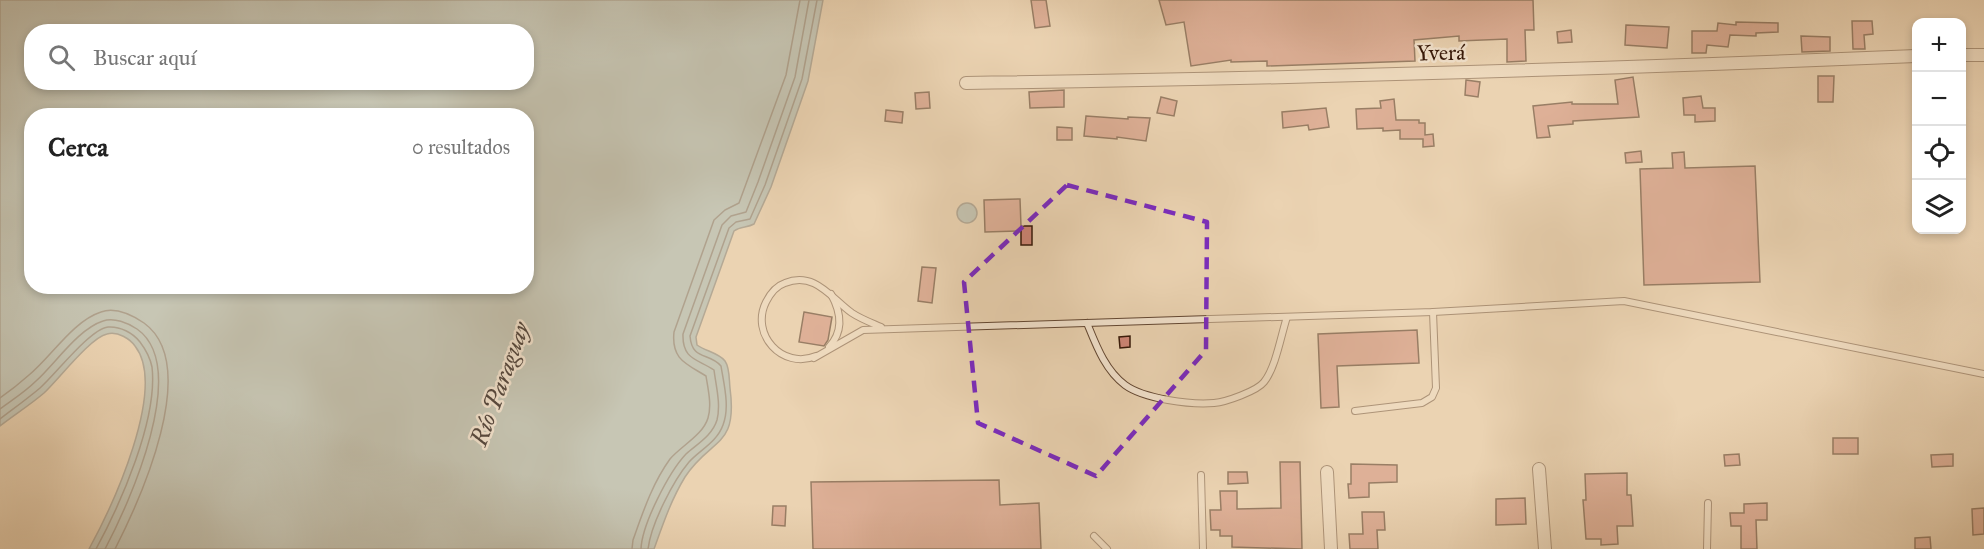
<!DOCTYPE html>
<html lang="es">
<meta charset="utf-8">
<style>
:root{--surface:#fff;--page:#f6f6f6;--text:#222;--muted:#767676;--line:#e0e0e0}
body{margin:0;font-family:"IM FELL Great Primer",serif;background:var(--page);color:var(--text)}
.controls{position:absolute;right:18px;top:18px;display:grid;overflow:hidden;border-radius:12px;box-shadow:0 3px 9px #0003}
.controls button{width:54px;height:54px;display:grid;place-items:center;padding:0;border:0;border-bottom:2px solid var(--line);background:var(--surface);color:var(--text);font:30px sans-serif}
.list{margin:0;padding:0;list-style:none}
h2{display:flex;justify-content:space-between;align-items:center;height:78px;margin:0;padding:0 24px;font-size:26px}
h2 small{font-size:20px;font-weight:400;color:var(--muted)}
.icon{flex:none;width:33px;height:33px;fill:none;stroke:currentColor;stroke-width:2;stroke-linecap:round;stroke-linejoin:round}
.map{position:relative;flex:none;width:1984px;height:549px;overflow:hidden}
.search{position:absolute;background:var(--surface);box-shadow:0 3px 9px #0003;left:24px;top:24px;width:510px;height:66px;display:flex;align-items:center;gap:15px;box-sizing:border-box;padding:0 21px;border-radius:24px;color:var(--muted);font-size:22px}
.panel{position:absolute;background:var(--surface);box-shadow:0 3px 9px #0003;left:24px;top:108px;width:510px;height:186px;border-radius:24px}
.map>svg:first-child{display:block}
.water{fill:#9cb5b7;stroke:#737671;stroke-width:1.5;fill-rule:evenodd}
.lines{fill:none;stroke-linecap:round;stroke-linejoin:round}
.shore{stroke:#696660;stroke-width:1.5}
.building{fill:#cf8677;stroke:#361808;stroke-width:1.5}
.service-casing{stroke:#634732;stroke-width:8}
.minor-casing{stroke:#634732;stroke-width:14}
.service{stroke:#f2e2cd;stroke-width:6}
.minor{stroke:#f2e2cd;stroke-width:12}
.marked{fill:none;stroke:#7b2cbf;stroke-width:4.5;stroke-dasharray:12 8;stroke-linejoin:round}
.labels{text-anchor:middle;stroke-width:5;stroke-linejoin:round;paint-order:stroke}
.street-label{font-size:22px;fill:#361808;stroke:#f2e2cd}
.water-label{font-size:24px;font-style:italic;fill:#55473d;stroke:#f2e2cd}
</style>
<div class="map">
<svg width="1984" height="549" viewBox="0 0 1984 549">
<rect width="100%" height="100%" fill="#ebd3b2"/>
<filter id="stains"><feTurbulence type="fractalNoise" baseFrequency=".00333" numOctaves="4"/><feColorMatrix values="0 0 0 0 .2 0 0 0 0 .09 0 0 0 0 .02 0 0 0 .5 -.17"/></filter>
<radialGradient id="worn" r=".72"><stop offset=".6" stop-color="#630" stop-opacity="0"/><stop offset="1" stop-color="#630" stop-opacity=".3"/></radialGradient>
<g class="water">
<path d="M0 0H823L808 81 771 187 754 224C747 228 741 226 734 231L696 337 697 345C705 351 719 353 725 361 730 368 729 380 730 388 738 449 711 437 685 477 671 500 663 524 654 549H89C112 507 168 388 135 346 130 339 118 331 107 334 91 337 58 380 44 393 30 405 14 415 0 426ZM32 32H526V82H32ZM32 116H526V286H32Z"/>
<circle cx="967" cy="213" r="10"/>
</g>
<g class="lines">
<g class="shore">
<path d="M0 398C10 391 20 383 29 375 51 357 73 321 101 312 115 307 132 315 144 323 202 365 140 500 115 549"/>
<path d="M0 409C12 400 25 392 36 381 55 364 78 329 103 321 114 317 128 323 137 329 191 367 129 504 105 549"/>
<path d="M0 419C13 409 27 399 40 388 55 375 90 329 108 327 120 326 133 333 140 342 146 350 150 357 152 367 158 419 121 503 96 549"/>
<path d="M632 549 633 540C643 512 652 484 670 459 681 446 703 435 708 418 712 405 708 389 706 376 687 364 671 360 674 332L714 220 725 210 739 203 786 75 800 0"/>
<path d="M641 549C642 524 669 472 686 454 697 444 712 436 717 420 721 404 716 386 714 370 698 359 682 360 683 334L722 225 731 216 746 212 758 182 795 77 809 0"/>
<path d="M648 549C651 524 673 481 689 462 700 450 717 442 723 425 730 407 724 385 721 366 709 352 692 361 690 336L729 228 736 222 750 219 765 185 802 79 817 0"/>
</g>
</g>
<g class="building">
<path d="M1031 0H1046L1050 26 1035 28Z"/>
<path d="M1159 0H1533L1534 30H1525L1526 61 1507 62V39L1459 41V36L1414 40 1415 61 1267 66V61L1231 62V60L1191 66 1184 22 1166 25Z"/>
<path d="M1852 21H1872L1873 34 1864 35 1865 49H1853Z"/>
<path d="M1736 22 1778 23V32L1756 33V36L1730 35 1728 47 1707 45 1706 53H1692V31H1717L1718 23 1736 25Z"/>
<path d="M1626 25 1669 27 1667 48 1625 45Z"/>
<path d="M1571 30 1572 42 1558 43 1557 32Z"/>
<path d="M1801 36 1830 37V51L1802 52Z"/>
<path d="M1818 76H1834L1833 102H1818Z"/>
<path d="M1633 77 1639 117 1573 121V124L1548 126 1550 137 1537 138 1533 106 1572 102V104H1618L1615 80Z"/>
<path d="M1466 80 1480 82 1478 97 1465 95Z"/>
<path d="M1064 90V107L1030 108 1029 92Z"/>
<path d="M929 92 930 108 916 109 915 93Z"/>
<path d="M1701 96 1703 108H1715V121L1695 122V115H1684L1683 98Z"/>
<path d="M1161 97 1177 101 1174 116 1157 113Z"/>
<path d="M1394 99 1396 120H1419V123H1425V135L1433 134 1434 146 1423 147V139H1400V130L1383 131V128L1357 129 1356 109 1381 108 1380 101Z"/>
<path d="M1326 108 1329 127 1309 130 1308 125 1283 128 1282 112Z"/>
<path d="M886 110 903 112 902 123 885 121Z"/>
<path d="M1086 116 1128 119V117L1150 118 1146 141 1117 137V139L1084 136Z"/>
<path d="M1057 127 1072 128V140H1057Z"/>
<path d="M1641 151 1642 162 1626 163 1625 153Z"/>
<path d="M1684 152 1685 168 1755 166 1760 282 1644 285 1640 169 1673 168 1672 153Z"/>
<path d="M1020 199 1021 226H1032V245H1021V231L985 232 984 200Z"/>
<path d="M922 267 936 268 932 303 918 301Z"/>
<path d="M804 312 832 317 828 340 824 346 799 342Z"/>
<path d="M1417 330 1419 363 1337 366 1339 407 1321 408 1318 334Z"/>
<path d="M1130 336V347L1120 348 1119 337Z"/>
<rect x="1833" y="438" width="25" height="16"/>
<path d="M1739 454 1740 465 1725 466 1724 455Z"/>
<path d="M1953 454V466L1932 467 1931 455Z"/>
<path d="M1280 462H1300L1302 549 1232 547V536H1220V530H1211L1210 510H1221L1220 491H1237V509L1281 508Z"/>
<path d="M1351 464 1397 465V482L1369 483V497L1349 498 1348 484H1351Z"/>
<path d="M1228 472H1247L1248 483 1228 484Z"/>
<path d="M1627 473V495H1631L1633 526H1617L1618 544 1601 545V539H1586L1583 500H1586L1585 474Z"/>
<path d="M999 480 1000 505 1039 503 1041 549H813L811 482Z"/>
<path d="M1525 498 1526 524 1496 525V499Z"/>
<path d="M1767 503V520H1756L1757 549H1741V526H1731L1730 513H1744V504Z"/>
<path d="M773 506H786L785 526 772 525Z"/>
<path d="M1984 508V534L1973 535 1972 509Z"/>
<path d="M1362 512H1384L1385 530H1377L1378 549H1350L1349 534H1363Z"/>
<path d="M1930 537 1931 549H1915V538Z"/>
</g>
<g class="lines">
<defs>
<g id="service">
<path d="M1087 323C1096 345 1105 370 1125 385 1144 399 1191 405 1214 403 1226 402 1257 391 1264 382 1276 367 1281 335 1287 317"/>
<path d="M829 347C844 331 841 312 831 294"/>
<path d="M816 356C782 370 750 334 766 302 770 294 776 286 785 283 815 271 831 298 852 313 861 319 872 323 881 327"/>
<path d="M814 358 863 330 1433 312 1624 301 1984 374"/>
<path d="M1355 411 1422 403 1432 397 1436 388 1433 312"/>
<path d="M1201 475 1203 549"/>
<path d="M1094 536 1107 549"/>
<path d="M1707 549 1708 503"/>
</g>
<g id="minor">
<path d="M1962 55H1984"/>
<path d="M966 83C1283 79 1600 69 1916 56"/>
<path d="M1539 469 1545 549"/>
<path d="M1327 472 1331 549"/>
</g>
</defs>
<use href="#service" class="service-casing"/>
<use href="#minor" class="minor-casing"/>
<use href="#service" class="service"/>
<use href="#minor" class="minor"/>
</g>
<path d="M0 0H1984V549H0ZM1067 185 1207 222 1206 350 1096 476 978 423 964 282Z" fill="#ebd3b2" fill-opacity=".55" fill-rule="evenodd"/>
<path class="marked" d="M1067 185 1207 222 1206 350 1096 476 978 423 964 282Z"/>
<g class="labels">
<g class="street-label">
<text transform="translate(1441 52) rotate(-1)" y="8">Yverá</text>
</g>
<g class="water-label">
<text transform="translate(500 384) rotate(-70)" y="8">Río Paraguay</text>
</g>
</g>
<rect width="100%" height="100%" filter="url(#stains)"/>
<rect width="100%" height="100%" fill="url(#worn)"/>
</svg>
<div class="controls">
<button>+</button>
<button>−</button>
<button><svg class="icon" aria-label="locate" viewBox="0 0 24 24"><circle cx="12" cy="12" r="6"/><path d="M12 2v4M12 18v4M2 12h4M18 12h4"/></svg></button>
<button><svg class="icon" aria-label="layers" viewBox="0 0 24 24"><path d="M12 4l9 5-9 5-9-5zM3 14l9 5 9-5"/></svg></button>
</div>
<div class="search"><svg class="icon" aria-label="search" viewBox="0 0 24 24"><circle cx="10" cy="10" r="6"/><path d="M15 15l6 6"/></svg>Buscar aquí</div>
<section class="panel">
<h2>Cerca<small>0 resultados</small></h2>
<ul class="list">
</ul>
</section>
</div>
